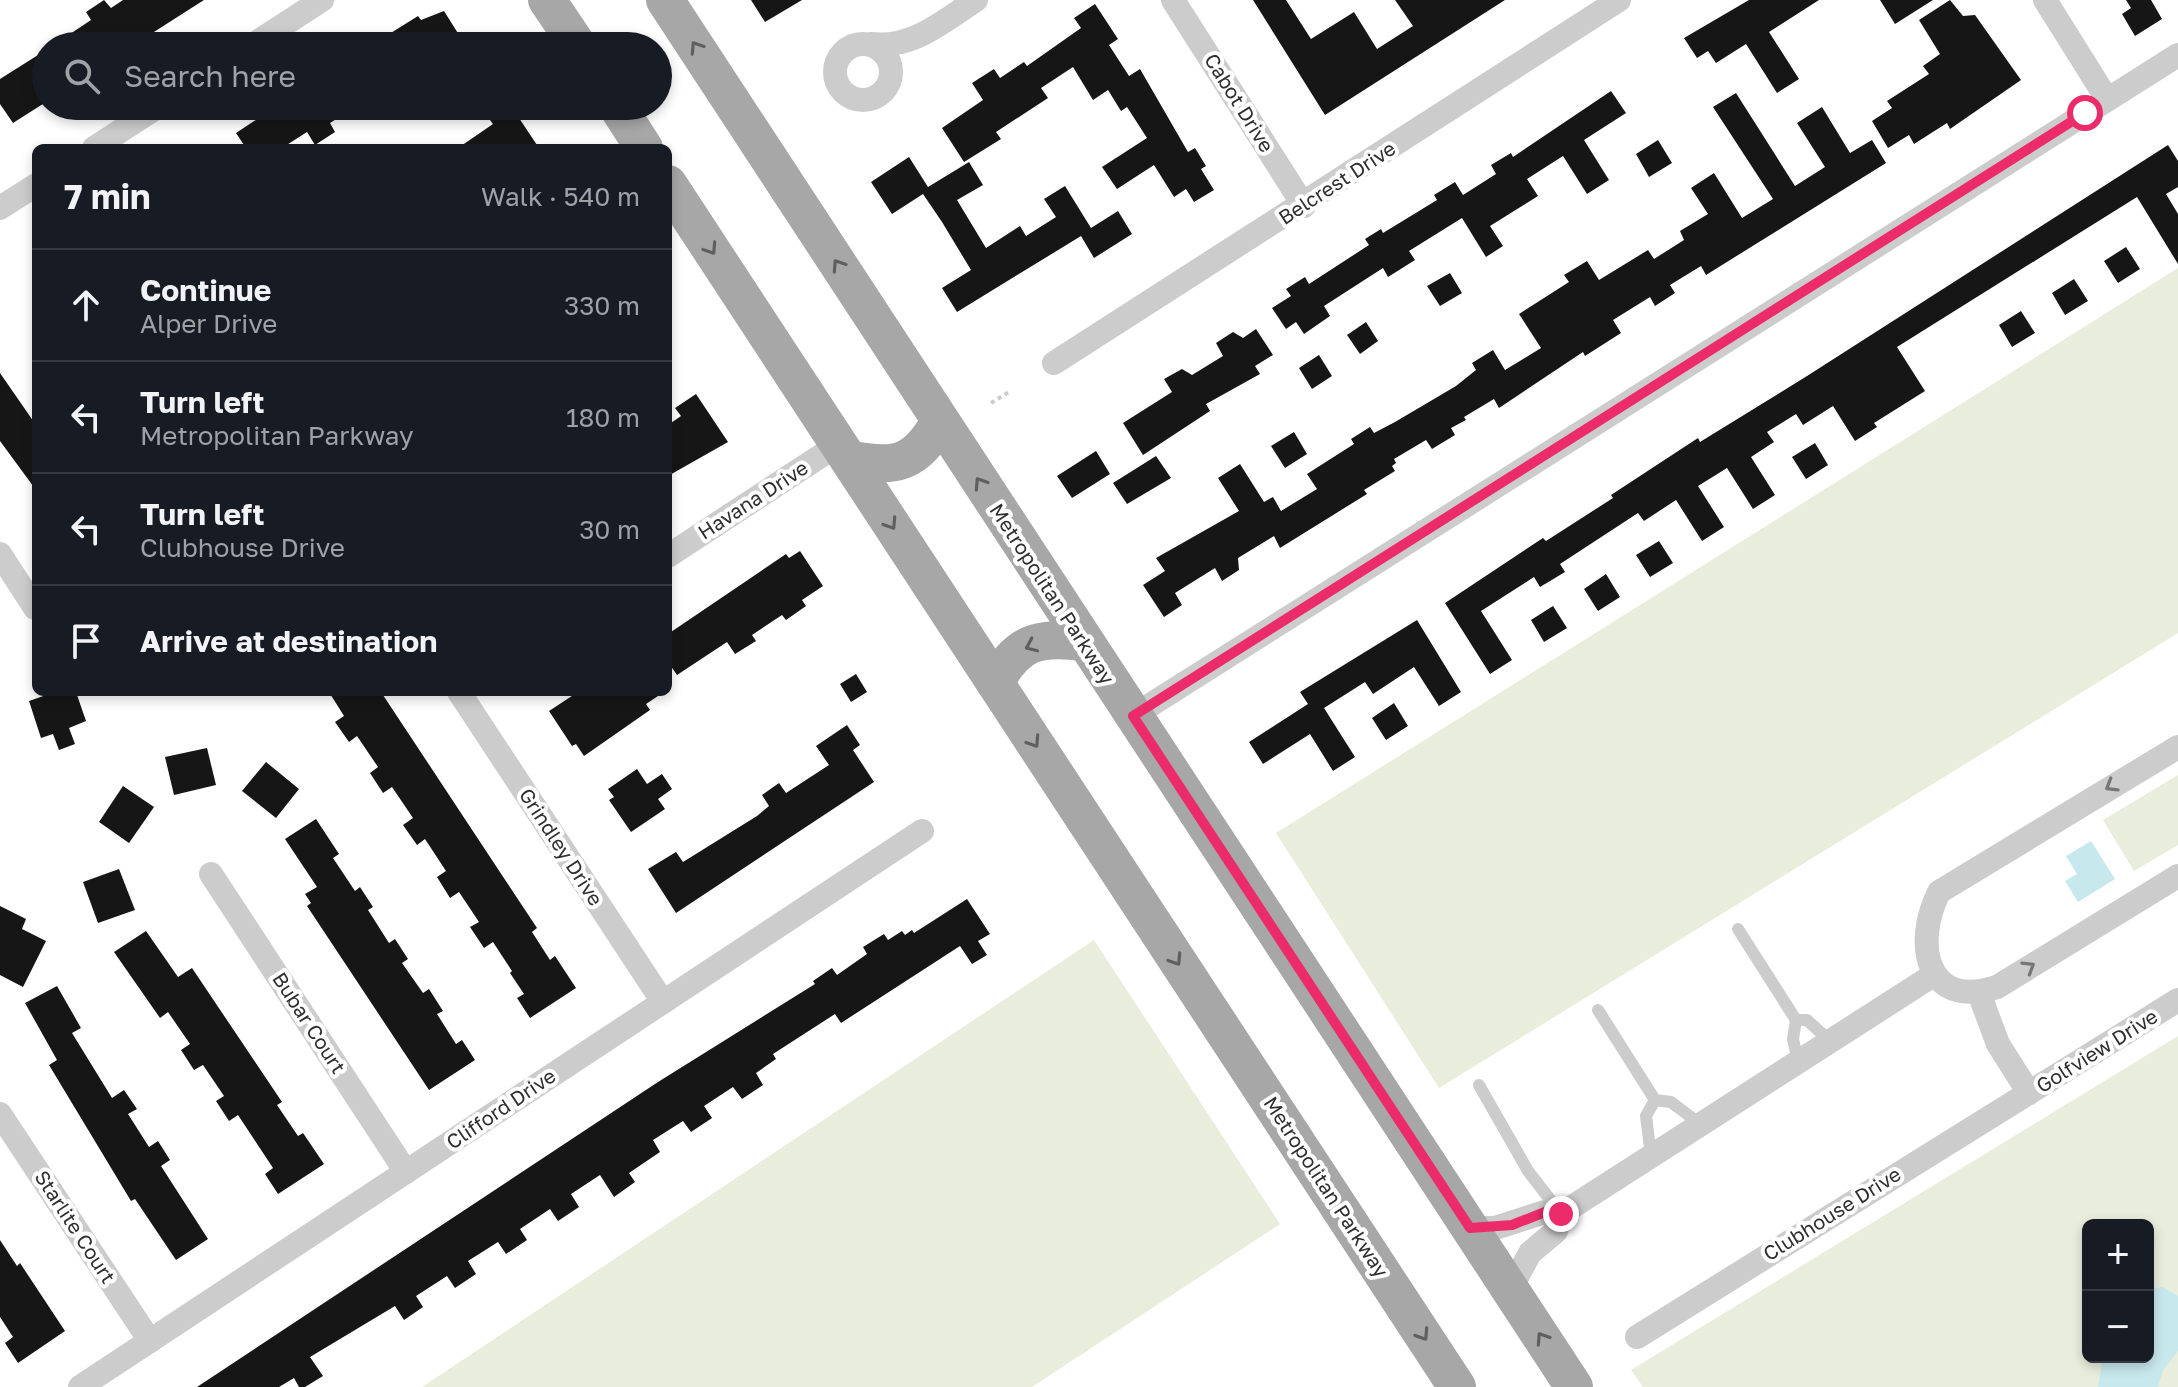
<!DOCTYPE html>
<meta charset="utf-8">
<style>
:root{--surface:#171b24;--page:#20242c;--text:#f1f3f6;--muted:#9ea1a6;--line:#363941}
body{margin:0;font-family:"Golos Text",sans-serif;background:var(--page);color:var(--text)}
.controls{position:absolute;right:24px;bottom:24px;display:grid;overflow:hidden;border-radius:12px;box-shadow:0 4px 12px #0003}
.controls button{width:72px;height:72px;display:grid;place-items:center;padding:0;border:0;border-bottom:2px solid var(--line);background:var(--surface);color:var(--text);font:40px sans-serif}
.stop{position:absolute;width:24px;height:24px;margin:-18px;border:6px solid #ec2b6a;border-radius:50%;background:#fff}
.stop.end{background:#ec2b6a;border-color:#fff;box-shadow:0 2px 8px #0008}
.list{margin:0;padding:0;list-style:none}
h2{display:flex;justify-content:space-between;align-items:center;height:104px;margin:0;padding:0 32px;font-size:34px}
h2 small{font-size:26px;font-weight:400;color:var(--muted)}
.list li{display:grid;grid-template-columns:52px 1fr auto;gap:24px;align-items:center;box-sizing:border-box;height:112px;padding:0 32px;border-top:2px solid var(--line)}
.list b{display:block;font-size:30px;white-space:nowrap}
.list p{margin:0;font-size:26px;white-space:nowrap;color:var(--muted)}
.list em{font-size:26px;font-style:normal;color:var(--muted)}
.icon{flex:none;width:44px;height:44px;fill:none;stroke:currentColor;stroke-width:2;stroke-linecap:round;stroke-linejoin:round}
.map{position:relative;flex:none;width:2178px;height:1387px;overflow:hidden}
.search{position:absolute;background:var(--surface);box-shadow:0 4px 12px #0003;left:32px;top:32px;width:640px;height:88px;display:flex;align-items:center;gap:20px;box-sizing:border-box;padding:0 28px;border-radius:44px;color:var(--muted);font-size:30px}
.panel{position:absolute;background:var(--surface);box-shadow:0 4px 12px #0003;left:32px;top:144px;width:640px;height:552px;border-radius:12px}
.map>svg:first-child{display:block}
.green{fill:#e9eddc;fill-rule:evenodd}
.water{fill:#c7e8ed}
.building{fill:#161616}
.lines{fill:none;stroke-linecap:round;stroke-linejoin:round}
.path{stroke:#ccc;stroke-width:4;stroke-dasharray:4 4;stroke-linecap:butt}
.service{stroke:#ccc;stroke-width:12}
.minor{stroke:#ccc;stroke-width:24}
.primary{stroke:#a7a7a7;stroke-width:38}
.oneway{stroke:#5f5f5f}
.oneway2{stroke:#767676}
.route{stroke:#ec2b6a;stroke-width:10}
.labels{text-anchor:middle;stroke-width:8;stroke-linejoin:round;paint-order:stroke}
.street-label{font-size:20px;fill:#2f2f2f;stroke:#fff}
</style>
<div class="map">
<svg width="2178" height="1387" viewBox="0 0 2178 1387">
<rect width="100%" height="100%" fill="#fff"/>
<g class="green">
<path d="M2178 268V633L1439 1088 1276 833Z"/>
<path d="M2178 775V845L2134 871 2103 820Z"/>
<path d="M1094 940 1280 1224 1032 1387H422Z"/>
<path d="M2178 1036V1387H1643L1631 1370ZM2088 1225H2148V1357H2088Z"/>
</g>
<g class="water">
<path d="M2091 841 2115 879 2078 902 2065 881 2077 874 2066 856Z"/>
<path d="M2163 1287 2178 1296V1351L2163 1370 2158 1387H2098L2103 1357H2148V1289Z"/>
</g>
<g class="building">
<path d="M104 0 111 8 123 0H204L132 46H52L91 20 86 12Z"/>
<path d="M751 0H802L765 22Z"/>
<path d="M1253 0H1286L1311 39 1354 12 1377 49 1413 26 1395 0H1505L1325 115Z"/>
<path d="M1749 0H1819L1769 32 1799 79 1777 93 1746 44 1716 63 1708 51 1697 58 1684 38Z"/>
<path d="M1880 0H1933L1895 24Z"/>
<path d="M1950 0 1963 16 1975 15 2021 80 1950 129 1947 123 1914 144 1909 135 1888 148 1872 121 1892 108 1887 101 1929 74 1923 66 1940 54 1919 20Z"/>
<path d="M2126 0H2151L2162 19 2135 36 2122 14 2131 8Z"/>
<path d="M1095 4 1118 39 1109 45 1129 76 1140 69 1188 152 1195 148 1206 166 1201 169 1214 190 1194 202 1186 189 1174 197 1154 165 1117 189 1102 167 1147 138 1127 107 1121 111 1108 90 1093 100 1073 67 1041 88 1048 98 996 132 1001 139 964 162 942 128 983 100 972 83 994 69 1000 78 1024 62 1027 66 1081 28 1074 18Z"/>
<path d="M444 11 466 46H370L418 16 421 20Z"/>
<path d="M46 50V102L13 123 0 104V79Z"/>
<path d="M1611 91 1626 113 1584 140 1609 180 1587 194 1563 156 1527 179 1538 196 1490 226 1503 246 1486 257 1462 218 1409 251 1415 260 1388 277 1383 268 1324 306 1330 316 1304 334 1296 322 1286 329 1272 308 1291 296 1286 289 1305 277 1309 284 1369 245 1365 239 1381 229 1383 233 1437 200 1434 195 1455 182 1463 195 1496 174 1491 165 1511 153 1513 157Z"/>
<path d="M1736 93 1795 186 1825 167 1797 123 1822 107 1850 153 1872 140 1886 163 1706 275 1701 266 1670 285 1675 293 1655 306 1650 297 1613 320 1621 333 1585 356 1583 352 1499 408 1494 399 1464 417 1466 420 1451 428 1455 435 1432 449 1426 440 1394 459 1396 463 1392 466 1395 471 1364 490 1367 494 1280 548 1274 536 1238 558 1239 570 1222 581 1215 568 1175 593 1182 605 1164 617 1143 585 1165 571 1156 558 1239 511 1218 478 1240 464 1264 502 1273 497 1281 511 1317 489 1307 474 1354 444 1351 439 1370 427 1374 433 1395 422 1456 386 1476 370 1472 363 1493 350 1505 370 1541 348 1519 314 1569 282 1564 275 1587 261 1599 280 1648 250 1654 259 1684 240 1680 231 1708 214 1691 188 1714 173 1742 218 1773 199 1713 107Z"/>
<path d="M277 106H357L330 123 335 132 315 145 307 132 282 148H246L236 133Z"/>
<path d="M501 106H511L539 148H458L493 124 487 116Z"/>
<path d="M1658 140 1672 163 1649 177 1636 154Z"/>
<path d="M2168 145 2178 161V187L2166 194 2178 214V264L2137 197 1897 347 1925 391 1874 423 1877 427 1855 441 1833 406 1803 425 1796 414 1767 432 1774 442 1751 457 1775 495 1753 509 1727 468 1698 486 1724 527 1702 541 1676 500 1644 521 1638 513 1560 564 1565 572 1540 587 1534 577 1481 611 1512 660 1490 674 1445 603 1543 538 1546 541 1613 498 1611 495 1698 438 1700 442 1807 376Z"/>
<path d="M909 157 928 187 969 162 983 185 957 200 986 248 1020 226 1026 236 1056 217 1044 199 1065 186 1091 228 1118 211 1132 234 1094 258 1081 236 957 312 942 288 971 270 942 222 923 194 892 214 871 182Z"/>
<path d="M2126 247 2140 269 2118 283 2104 261Z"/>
<path d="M1450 273 1462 293 1440 306 1427 286Z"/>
<path d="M2074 279 2088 301 2065 315 2052 293Z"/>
<path d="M2021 311 2035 333 2012 347 1999 325Z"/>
<path d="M1366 322 1378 341 1360 354 1347 335Z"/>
<path d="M1256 329 1273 355 1255 366 1260 374 1206 404 1210 411 1143 455 1123 423 1172 392 1164 379 1182 369 1192 375 1223 356 1216 343 1233 332 1243 338Z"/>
<path d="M1319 355 1332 376 1312 389 1299 368Z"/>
<path d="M0 373 36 425V490L0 441Z"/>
<path d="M696 394 728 442 668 476V425L681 416 675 408Z"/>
<path d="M1294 432 1307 454 1285 468 1271 446Z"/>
<path d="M1815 443 1828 465 1806 479 1792 457Z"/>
<path d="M1096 451 1110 474 1072 498 1057 476Z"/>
<path d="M1156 456 1171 478 1127 504 1113 483Z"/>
<path d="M1659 541 1673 563 1650 577 1636 555Z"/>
<path d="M800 551 823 586 802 600 806 606 786 620 782 615 752 635 756 641 735 654 727 642 677 675 668 662V634L786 554 789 558Z"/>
<path d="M1606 574 1620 597 1598 611 1584 589Z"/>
<path d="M1553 606 1567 628 1544 642 1531 620Z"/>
<path d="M1417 620 1461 692 1439 706 1414 667 1373 694 1365 682 1324 708 1355 757 1333 771 1310 734 1263 764 1249 742 1308 704 1300 692Z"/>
<path d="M856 674 867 692 851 702 840 684Z"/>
<path d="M55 692H76L86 721 69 728 75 744 59 750 53 734 41 738 29 701Z"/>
<path d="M329 692H381L537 928 532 932 550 960 555 956 576 988 530 1018 517 998 524 994 510 973 512 971 493 942 484 948 470 927 479 922 459 892 450 898 437 877 446 871 425 839 417 845 403 825 413 818 392 787 383 793 370 773 378 767 357 736 349 742 335 722 344 716Z"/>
<path d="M578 692H664L646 704 650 710 584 756 576 744 572 746 549 711Z"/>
<path d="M1394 703 1408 726 1386 740 1372 718Z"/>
<path d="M847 725 860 745 853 750 874 782 676 913 648 869 676 852 683 862 757 816 769 806 762 795 779 783 786 793 829 765 816 746Z"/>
<path d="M207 748 216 785 174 795 165 757Z"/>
<path d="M266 762 299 789 276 818 242 791Z"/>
<path d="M637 769 647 784 662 774 672 789 658 799 665 809 631 832 609 800 614 797 608 789Z"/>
<path d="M123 786 154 807 129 843 99 822Z"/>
<path d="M316 819 339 854 333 858 355 891 360 887 373 907 368 910 389 943 395 939 408 959 402 963 423 993 429 989 443 1011 437 1014 456 1044 462 1040 475 1060 429 1090 307 906 311 903 305 894 317 887 285 839Z"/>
<path d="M119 869 135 910 98 923 83 882Z"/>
<path d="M967 899 990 934 978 941 987 955 972 964 960 946 841 1023 835 1014 773 1054 776 1059 756 1073 763 1085 742 1099 733 1087 704 1106 712 1118 691 1132 683 1121 653 1140 660 1152 629 1173 635 1182 614 1197 600 1175 571 1194 579 1207 558 1221 550 1209 520 1229 527 1240 506 1254 498 1242 468 1261 476 1274 455 1288 447 1276 416 1296 423 1307 404 1320 395 1306 310 1357 323 1376 305 1387H299L294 1378 279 1387H197L658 1082 815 984 813 981 832 968 837 975 867 954 863 947 884 934 888 940 902 931 905 935 912 930 914 933Z"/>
<path d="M0 906 26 919 22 929 46 941 23 987 0 975Z"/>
<path d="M146 931 178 977 192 968 282 1102 277 1105 298 1136 303 1133 324 1164 278 1194 265 1174 273 1168 238 1115 229 1121 216 1101 224 1096 203 1065 194 1070 181 1050 190 1044 168 1012 160 1018 114 952Z"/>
<path d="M57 986 81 1028 72 1033 112 1098 124 1090 137 1109 128 1114 149 1147 158 1141 170 1160 161 1166 208 1239 176 1260 135 1199 131 1201 49 1065 57 1060 25 1003Z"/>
<path d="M0 1240 17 1266 20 1263 65 1331 18 1363 5 1343 13 1337 0 1317Z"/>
</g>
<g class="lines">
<path class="path" d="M991 403 1009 392"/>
<g class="service">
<path d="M1738 929 1796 1020"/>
<path d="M1598 1010 1655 1100"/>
<path d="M1798 1062 1793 1039 1796 1020H1807L1830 1041"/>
<path d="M1479 1085 1528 1171 1559 1211"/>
<path d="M1651 1156 1646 1116 1655 1100 1671 1102 1700 1124"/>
</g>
<g class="minor">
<path d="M1173 0 1304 206"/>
<path d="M2045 0 2107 99"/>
<circle cx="863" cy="72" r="28"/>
<path d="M871 44C912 49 942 22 976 0"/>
<path d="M251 46 322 0"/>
<path d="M94 148 159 106"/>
<path d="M0 208 36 185"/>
<path d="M1054 363 1619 0"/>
<path d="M0 554 35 608"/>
<path d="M668 556 839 444"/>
<path d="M459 692 663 1002"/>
<path d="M1133 716 2178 55"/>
<path d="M2178 747 1939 892C1913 944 1926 1010 1997 987L2178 876"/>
<path d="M211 874 406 1172"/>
<path d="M1979 993 1998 1044 2029 1093"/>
<path d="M0 1114 150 1341"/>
<path d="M1561 1214 1935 974"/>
<path d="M1470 1228H1495L1545 1212 1561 1214 1556 1231 1530 1253 1510 1290"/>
<path d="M1637 1337 2178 1000"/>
<path d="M80 1387 922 831"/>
</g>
<g class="primary">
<path d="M547 0 578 46"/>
<path d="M665 0 1574 1387"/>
<path d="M617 106 644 148"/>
<path d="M668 184 1457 1387"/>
<path d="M849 459C896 469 916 464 940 421"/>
<path d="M995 683C1017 642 1038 636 1083 642"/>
</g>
</g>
<defs><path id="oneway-chevron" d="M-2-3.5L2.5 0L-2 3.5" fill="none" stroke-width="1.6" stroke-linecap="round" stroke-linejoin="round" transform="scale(2)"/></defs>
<g class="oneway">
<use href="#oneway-chevron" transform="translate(696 47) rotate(-123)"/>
<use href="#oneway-chevron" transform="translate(711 249) rotate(57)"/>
<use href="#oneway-chevron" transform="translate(838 265) rotate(-123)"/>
<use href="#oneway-chevron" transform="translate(980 483) rotate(-123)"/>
<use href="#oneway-chevron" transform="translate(891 524) rotate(57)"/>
<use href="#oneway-chevron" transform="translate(1031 646) rotate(156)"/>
<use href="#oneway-chevron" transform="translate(1034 742) rotate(57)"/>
<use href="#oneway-chevron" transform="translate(1176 960) rotate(57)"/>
<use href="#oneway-chevron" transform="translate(1423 1335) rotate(57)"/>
<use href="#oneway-chevron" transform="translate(1542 1338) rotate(-123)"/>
</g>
<g class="oneway2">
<use href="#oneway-chevron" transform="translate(2111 786) rotate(149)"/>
<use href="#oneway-chevron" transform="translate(2029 967) rotate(-32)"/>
</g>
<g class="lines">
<path class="route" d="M1561 1214 1545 1212 1512 1225 1470 1228 1133 716 2085 113"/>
</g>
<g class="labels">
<g class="street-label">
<text transform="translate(1239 103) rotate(58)" y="7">Cabot Drive</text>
<text transform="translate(1337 183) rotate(-33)" y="7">Belcrest Drive</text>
<text transform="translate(753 500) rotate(-33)" y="7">Havana Drive</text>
<text transform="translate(1052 594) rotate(57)" y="7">Metropolitan Parkway</text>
<text transform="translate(561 847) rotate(57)" y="7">Grindley Drive</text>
<text transform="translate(309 1023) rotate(57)" y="7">Bubar Court</text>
<text transform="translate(2097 1051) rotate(-32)" y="7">Golfview Drive</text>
<text transform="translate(501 1109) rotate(-34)" y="7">Clifford Drive</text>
<text transform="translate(1326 1187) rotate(57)" y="7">Metropolitan Parkway</text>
<text transform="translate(1832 1214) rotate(-32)" y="7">Clubhouse Drive</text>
<text transform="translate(75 1227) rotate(57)" y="7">Starlite Court</text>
</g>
</g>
</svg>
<div class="controls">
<button>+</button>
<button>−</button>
</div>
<div class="stop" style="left:2085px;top:113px"></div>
<div class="stop end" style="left:1561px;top:1214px"></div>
<div class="search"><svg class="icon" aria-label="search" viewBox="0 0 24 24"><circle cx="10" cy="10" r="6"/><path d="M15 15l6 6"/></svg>Search here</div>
<section class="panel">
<h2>7 min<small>Walk · 540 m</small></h2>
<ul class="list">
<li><svg class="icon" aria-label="ahead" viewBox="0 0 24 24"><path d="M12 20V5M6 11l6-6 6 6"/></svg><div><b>Continue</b><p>Alper Drive</p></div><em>330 m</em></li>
<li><svg class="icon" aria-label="left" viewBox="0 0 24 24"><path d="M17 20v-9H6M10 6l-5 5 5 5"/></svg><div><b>Turn left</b><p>Metropolitan Parkway</p></div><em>180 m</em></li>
<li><svg class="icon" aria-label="left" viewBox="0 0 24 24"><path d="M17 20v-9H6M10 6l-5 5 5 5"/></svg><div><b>Turn left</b><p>Clubhouse Drive</p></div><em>30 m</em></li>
<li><svg class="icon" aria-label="arrive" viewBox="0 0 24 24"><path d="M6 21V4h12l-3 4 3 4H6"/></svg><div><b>Arrive at destination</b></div></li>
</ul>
</section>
</div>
